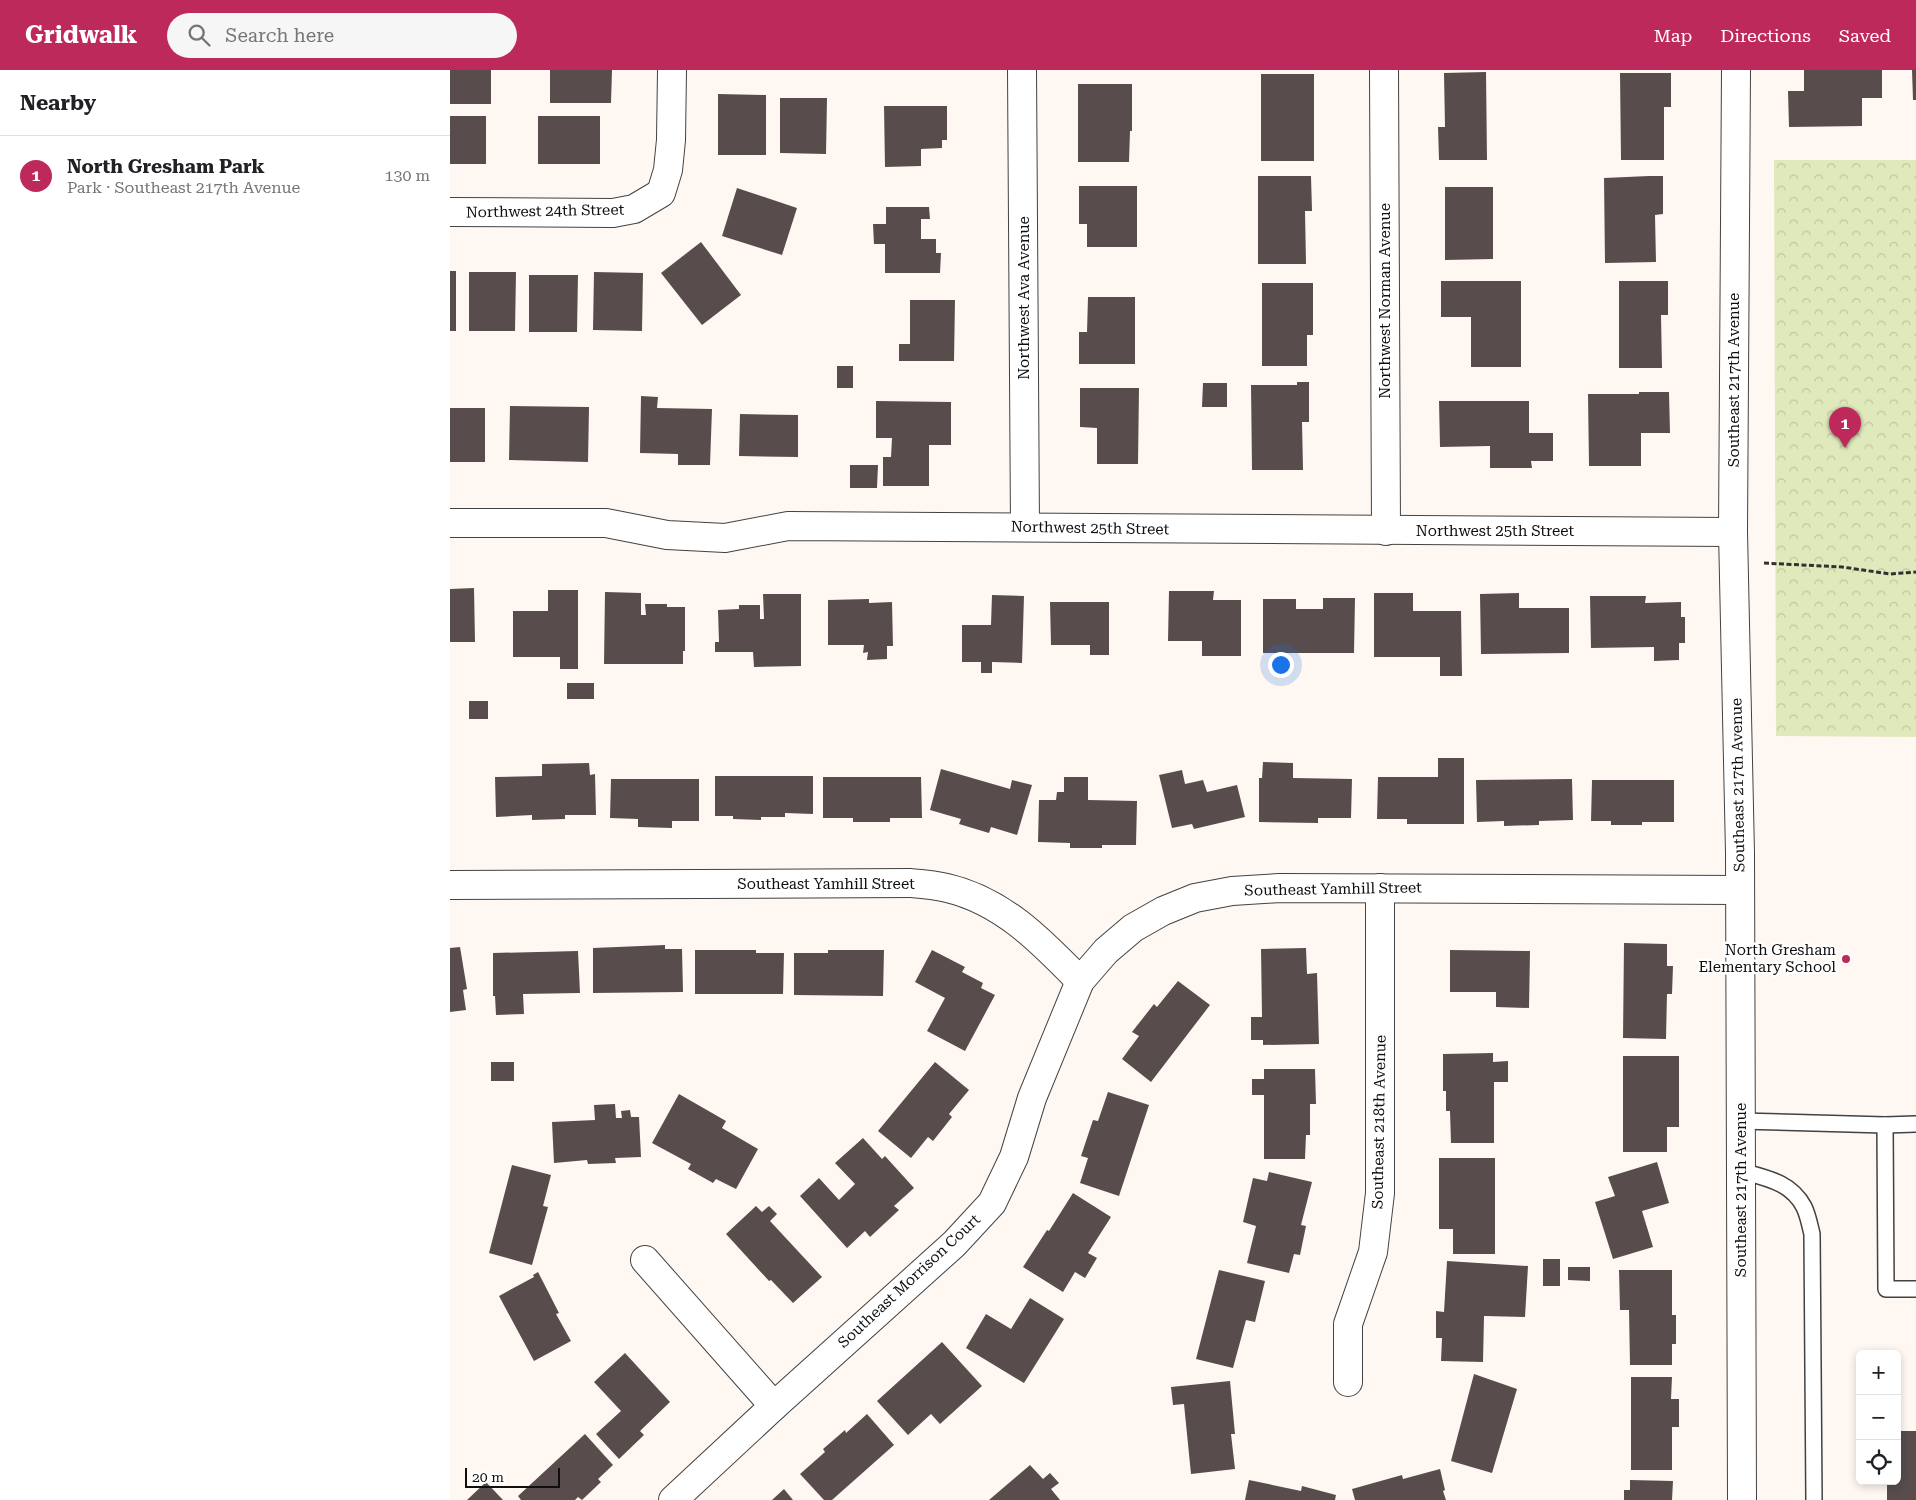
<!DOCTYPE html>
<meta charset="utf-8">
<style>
:root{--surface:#fff;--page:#f6f6f6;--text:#202124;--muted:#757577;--line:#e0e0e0;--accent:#bd295a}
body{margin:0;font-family:"Roboto Serif",serif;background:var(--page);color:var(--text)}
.controls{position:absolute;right:15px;bottom:15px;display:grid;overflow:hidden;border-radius:8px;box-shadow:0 2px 8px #0003}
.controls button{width:45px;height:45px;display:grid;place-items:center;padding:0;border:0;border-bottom:1px solid var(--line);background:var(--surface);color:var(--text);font:25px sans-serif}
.scale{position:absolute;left:15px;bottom:12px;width:95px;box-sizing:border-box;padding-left:5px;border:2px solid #0f0f0f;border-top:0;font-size:14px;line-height:18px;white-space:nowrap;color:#0f0f0f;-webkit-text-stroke:4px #fff;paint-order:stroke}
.you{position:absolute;left:830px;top:594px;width:18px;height:18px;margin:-12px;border:4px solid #fff;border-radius:50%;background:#1a73e8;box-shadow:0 0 0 8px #1a73e833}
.badge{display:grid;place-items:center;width:32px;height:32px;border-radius:50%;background:var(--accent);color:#fff;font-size:16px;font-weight:700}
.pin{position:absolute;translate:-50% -41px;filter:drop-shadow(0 1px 2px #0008)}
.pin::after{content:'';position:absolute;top:26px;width:18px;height:15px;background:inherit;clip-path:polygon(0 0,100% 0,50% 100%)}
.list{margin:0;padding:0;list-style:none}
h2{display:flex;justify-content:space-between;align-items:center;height:65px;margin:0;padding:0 20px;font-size:21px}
h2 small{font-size:16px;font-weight:400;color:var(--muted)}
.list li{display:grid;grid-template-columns:32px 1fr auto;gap:15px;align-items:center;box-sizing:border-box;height:80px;padding:0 20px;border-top:1px solid var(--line)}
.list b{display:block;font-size:19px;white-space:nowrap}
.list p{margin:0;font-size:16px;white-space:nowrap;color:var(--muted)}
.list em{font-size:16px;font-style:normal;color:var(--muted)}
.icon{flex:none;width:28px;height:28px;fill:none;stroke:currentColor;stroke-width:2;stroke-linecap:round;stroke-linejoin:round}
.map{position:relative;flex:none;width:1466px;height:1430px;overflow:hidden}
header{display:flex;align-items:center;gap:30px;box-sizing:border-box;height:70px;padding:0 25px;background:var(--accent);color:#fff}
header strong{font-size:24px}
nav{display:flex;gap:28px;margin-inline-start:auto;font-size:18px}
.search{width:350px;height:45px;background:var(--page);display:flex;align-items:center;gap:12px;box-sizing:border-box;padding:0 18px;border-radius:28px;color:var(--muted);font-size:19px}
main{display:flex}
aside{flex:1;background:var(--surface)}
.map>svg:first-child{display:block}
.park{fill:url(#park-crowns)}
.building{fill:#584d4c}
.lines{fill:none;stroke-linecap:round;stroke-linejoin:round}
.service-casing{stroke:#424242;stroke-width:18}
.minor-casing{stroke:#424242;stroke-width:30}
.tertiary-casing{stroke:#424242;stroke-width:30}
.path{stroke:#313131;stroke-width:3;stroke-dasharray:5 2.5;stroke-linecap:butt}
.service{stroke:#fff;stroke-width:15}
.minor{stroke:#fff;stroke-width:28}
.tertiary{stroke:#fff;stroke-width:28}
.poi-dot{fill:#bd295a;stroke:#fff;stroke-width:2}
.labels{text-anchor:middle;stroke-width:5;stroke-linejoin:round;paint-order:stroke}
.street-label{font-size:15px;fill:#0f0f0f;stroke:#fff}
.poi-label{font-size:15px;fill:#0f0f0f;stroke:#fff;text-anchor:end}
</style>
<header>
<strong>Gridwalk</strong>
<div class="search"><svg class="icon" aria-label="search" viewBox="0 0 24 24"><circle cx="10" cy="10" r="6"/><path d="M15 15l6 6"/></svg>Search here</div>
<nav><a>Map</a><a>Directions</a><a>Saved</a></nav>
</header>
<main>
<aside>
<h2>Nearby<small></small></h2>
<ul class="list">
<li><span class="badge">1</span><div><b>North Gresham Park</b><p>Park · Southeast 217th Avenue</p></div><em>130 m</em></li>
</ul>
</aside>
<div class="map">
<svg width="1466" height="1430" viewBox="0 0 1466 1430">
<defs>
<pattern id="park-crowns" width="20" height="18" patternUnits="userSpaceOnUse" patternTransform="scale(1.25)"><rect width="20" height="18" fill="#e0e9bb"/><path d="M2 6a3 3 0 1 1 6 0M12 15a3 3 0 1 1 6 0" fill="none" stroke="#bfc7a0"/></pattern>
</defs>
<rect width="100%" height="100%" fill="#fff8f2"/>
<path class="park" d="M1324 90H1466V667L1326 666Z"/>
<g class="building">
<rect x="0" y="0" width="41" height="34"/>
<path d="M100 0H162L161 33H100Z"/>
<path d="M1354 0H1432V28H1412V56L1339 57 1338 21H1354Z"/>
<path d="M1462 0H1466V30H1463Z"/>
<path d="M1036 2 1037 90H989L988 57H995L994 3Z"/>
<path d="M1170 3H1221V37H1214V90H1171Z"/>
<rect x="811" y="4" width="53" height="87"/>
<path d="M628 14H682V61H680L679 92H628Z"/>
<path d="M268 24 316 25V85H268Z"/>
<path d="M330 28H377L376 84 330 83Z"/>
<path d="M434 36H497V70H492V78L471 79V96L435 97Z"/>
<rect x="0" y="46" width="36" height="48"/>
<rect x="88" y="46" width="62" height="48"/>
<path d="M808 106H861L862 141H855L856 194H808Z"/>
<path d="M1199 106H1213V144L1205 145 1206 192 1155 193 1154 108Z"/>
<path d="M629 116H687V177H637V154H629Z"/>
<path d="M995 117H1043V189L995 190Z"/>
<path d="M287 118 347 138 332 185 272 166Z"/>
<path d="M436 137H479L480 149H471V169H486V183H491L490 203H435V174H424L423 154H436Z"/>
<path d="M251 172 291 225 252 255 211 203Z"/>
<rect x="0" y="201" width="6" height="60"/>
<path d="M19 202H66L65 261H19Z"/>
<path d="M144 202 193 203 192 261 143 260Z"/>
<path d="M79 205H128L127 262H79Z"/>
<path d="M991 211H1071V297H1021V247H991Z"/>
<path d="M1169 211H1218V245H1211L1212 298H1169Z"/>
<path d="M812 213H863V265H857V296H812Z"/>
<path d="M638 227H685V294H629V262H637Z"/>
<path d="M460 230H505L504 291H449V274H460Z"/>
<rect x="387" y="296" width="16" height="22"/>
<path d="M847 312H859V352H852L853 400H802L801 315H847Z"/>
<path d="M753 313H777V337H752Z"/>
<path d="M630 318H689L688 394H647V358L630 357Z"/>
<path d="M1189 322H1219L1220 363H1191V396H1139L1138 324H1189Z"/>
<path d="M191 326 208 327 207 338 262 339 260 395H228V384L190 383Z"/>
<path d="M426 331 501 332V375H479V416H433V387H441L442 368H426Z"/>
<path d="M989 331H1079V363H1103V391H1081L1082 398H1040V376L990 377Z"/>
<path d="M60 336 139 337 138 392 59 390Z"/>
<rect x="0" y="338" width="35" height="54"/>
<path d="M290 344 348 345V387L289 386Z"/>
<path d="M400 395H428L427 418H400Z"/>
<path d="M24 518 25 572H0V519Z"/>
<path d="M98 520H128V599H110V587H63V541H98Z"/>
<path d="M719 521H764L763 530H791V586H752V571H718Z"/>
<path d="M155 522 191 523V545H196L195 534H217V537H235V581H233V594H154Z"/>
<path d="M924 523H963V541H1011L1012 606H990V587H924Z"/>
<path d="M1069 523V538H1119V583L1031 584 1030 524Z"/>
<path d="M313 524H351V596L304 597 303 582H265V572H269L268 540 289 539V535H310V549H314Z"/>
<path d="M542 525 574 526 572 593 542 592V603H531V592H512V555H541Z"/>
<path d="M1140 526H1196L1195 533 1231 532V547H1235V573H1229V590L1204 591V577L1141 578Z"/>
<path d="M873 528H905L904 583H813V529H846V539H873Z"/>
<path d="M419 529V533L442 532 443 576H437V589L417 590 418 582 413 583 414 575H378V530Z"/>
<path d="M600 532H659V585H640V575H601Z"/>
<rect x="117" y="613" width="27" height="16"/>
<rect x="19" y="631" width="19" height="18"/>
<path d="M988 688H1014V754H957V749H927L928 707H988Z"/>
<path d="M813 692 843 693V708L902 709 901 748H868V753L809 752V708H812Z"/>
<path d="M139 693 140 705 145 704 146 745H115V749L82 750V745L46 747 45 707 92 706V694Z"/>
<path d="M491 699 560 719 562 710 582 715 567 765 541 757 539 763 509 754 511 749 480 740Z"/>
<path d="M732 700 735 714 753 710 757 722 787 715 795 747 744 759 742 754 722 758 709 705Z"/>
<path d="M265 706H363V744L335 743V747H311V750L283 749V746H265Z"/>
<path d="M373 707H471L472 748H440V752H403V748H373Z"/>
<path d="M614 707H638V730L687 731 686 775H652V778H620V773L588 772 589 730H606L607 722H614Z"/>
<path d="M161 709H249V751H222V758L188 757V749L160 748Z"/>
<path d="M1122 709 1123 750 1089 751V755L1054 756V751L1027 752 1026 710Z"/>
<path d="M1142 710H1224V752H1192V755H1161V751H1141Z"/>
<path d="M1174 873 1217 874V896H1223L1222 924H1217L1216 969 1173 968Z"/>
<path d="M215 875V879H232L233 922 143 923V878Z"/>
<path d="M10 877 17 919 13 920 16 940 0 942V878Z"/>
<path d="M856 878 857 904 867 903 869 974 813 975V970H801V947H812L811 879Z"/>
<path d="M245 880H306V883H334L333 924H245Z"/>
<path d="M378 880H434L433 926 344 925V883H378Z"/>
<path d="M482 880 515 897 512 902 533 913 531 918 545 925 515 981 477 961 495 928 465 912Z"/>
<path d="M1000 880 1080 881 1079 938 1046 937V922H1000Z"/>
<path d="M128 881 130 923 73 924 74 944 46 945 45 926H43V883Z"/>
<path d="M728 911 760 935 701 1012 672 989 689 966 682 962 704 934 707 937Z"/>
<path d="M1043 983V992L1058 991V1012H1044V1073H1001L1000 1041H996V1021H993V984Z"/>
<path d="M1173 986H1229V1057H1217V1082H1173Z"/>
<rect x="41" y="992" width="23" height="19"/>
<path d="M485 992 519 1020 499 1044 502 1047 483 1071 478 1067 461 1088 428 1061Z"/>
<path d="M814 999H865L866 1034H860V1065H856L855 1089H814V1025H802V1009H814Z"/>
<path d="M658 1022 699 1035 669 1126 630 1113 638 1088 631 1086 643 1050 648 1051Z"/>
<path d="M229 1024 276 1051 272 1058 308 1079 286 1119 266 1109 263 1113 238 1099 241 1094 202 1073Z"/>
<path d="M165 1034 166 1048H172L171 1041 180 1040 181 1047H189L191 1087 165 1088 166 1093 138 1094 137 1090 104 1093 102 1052 145 1050 144 1035Z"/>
<path d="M413 1068 432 1089 435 1086 464 1118 444 1136 449 1140 420 1167 415 1161 397 1178 350 1126 369 1108 389 1130 405 1114 385 1093Z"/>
<path d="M989 1088H1045V1184H1003V1159H989Z"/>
<path d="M1207 1092 1219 1133 1192 1141 1203 1177 1163 1189 1145 1132 1165 1126 1158 1107Z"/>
<path d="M62 1095 101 1105 93 1136 98 1137 82 1195 39 1183Z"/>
<path d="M819 1102 862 1112 851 1155 856 1156 850 1185 844 1184 839 1203 797 1193 806 1156 793 1152 803 1108 817 1111Z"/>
<path d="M623 1123 661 1147 638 1183 647 1188 635 1208 625 1202 613 1222 573 1197 597 1160 599 1161Z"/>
<path d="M306 1136 312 1142 319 1136 327 1144 320 1151 372 1207 343 1233 321 1210 319 1211 276 1164Z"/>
<rect x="1093" y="1189" width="17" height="27"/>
<path d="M997 1191 1078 1196 1075 1247 1034 1246 1033 1292 991 1291 992 1268H986V1241L994 1242Z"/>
<path d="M1118 1197H1140V1211L1118 1210Z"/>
<path d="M769 1200 815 1211 805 1252 796 1250 783 1298 746 1289Z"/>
<path d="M1169 1200H1222V1245H1226V1274H1222V1295H1180L1179 1240H1170Z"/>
<path d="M88 1202 109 1243 106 1244 121 1271 84 1291 49 1226 84 1207 83 1205Z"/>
<path d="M580 1228 614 1249 574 1313 516 1278 536 1244 561 1259Z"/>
<path d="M492 1272 532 1316 490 1354 481 1344 458 1365 427 1331Z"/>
<path d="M175 1283 220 1332 190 1361 194 1365 169 1389 146 1364 171 1341 144 1312Z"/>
<path d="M1024 1304 1067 1319 1042 1403 1001 1391Z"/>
<path d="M1181 1307H1222L1221 1329H1229V1357H1222V1400H1181Z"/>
<path d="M780 1311 785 1364H781L785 1399 741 1404 734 1334 723 1335 721 1317Z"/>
<path d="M417 1344 444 1375 382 1430H374L350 1404 375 1382 373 1379 395 1360 396 1363Z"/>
<path d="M1447 1361H1466V1430H1437V1411H1447Z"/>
<path d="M135 1364 163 1395 148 1409 151 1412 132 1430 128 1427 125 1430H71L68 1426Z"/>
<path d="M580 1395 593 1409 600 1403 609 1413 601 1419 610 1430H539Z"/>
<path d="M990 1399 995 1420 993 1421 996 1430H905L902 1419 952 1405 953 1409Z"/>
<path d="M799 1410 851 1421 852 1416 886 1425 885 1430H795Z"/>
<path d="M1180 1410 1223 1411 1222 1430H1174V1420H1180Z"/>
<path d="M36 1412 53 1430H17Z"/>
<path d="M334 1419 343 1430H322Z"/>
</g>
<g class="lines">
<defs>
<g id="service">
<path d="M1290 1051 1435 1055 1466 1054"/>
<path d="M1435 1055 1436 1219H1466"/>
<path d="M1291 1101C1316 1108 1341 1112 1354 1137 1358 1145 1360 1156 1362 1164L1364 1430"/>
</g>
<g id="minor">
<path d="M572 0 575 457"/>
<path d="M934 0 936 461"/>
<path d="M0 142 163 143 184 139 211 123 218 100 221 70 222 0"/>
<path d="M0 453H156L217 465 275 468 338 456 1283 462"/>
<path d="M0 815 460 813C472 814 485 815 497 818 553 831 592 872 630 911"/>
<path d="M195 1190 324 1336"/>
<path d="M898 1312V1254L923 1182 930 1123V818"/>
<path d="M223 1430 324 1336 504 1174 542 1133 564 1087 582 1028 630 911 656 881 683 858 713 841 745 828 782 821 830 818 1289 820"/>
</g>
<path id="tertiary" d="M1286 0 1283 462 1290 783 1292 1430"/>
</defs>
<use href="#service" class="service-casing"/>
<use href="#minor" class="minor-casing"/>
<use href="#tertiary" class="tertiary-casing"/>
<path class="path" d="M1314 493 1392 497 1440 504 1466 502"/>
<use href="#service" class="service"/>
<use href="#minor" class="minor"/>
<use href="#tertiary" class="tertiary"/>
</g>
<circle class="poi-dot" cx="1396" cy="889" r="5"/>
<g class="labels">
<g class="street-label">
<text transform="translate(95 141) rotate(-1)" y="5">Northwest 24th Street</text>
<text transform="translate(574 228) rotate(-90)" y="5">Northwest Ava Avenue</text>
<text transform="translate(935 231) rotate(-90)" y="5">Northwest Norman Avenue</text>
<text transform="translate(1284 310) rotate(-90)" y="5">Southeast 217th Avenue</text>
<text transform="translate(640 458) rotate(1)" y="5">Northwest 25th Street</text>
<text x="1045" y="466">Northwest 25th Street</text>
<text transform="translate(1288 715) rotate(-91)" y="5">Southeast 217th Avenue</text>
<text x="376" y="819">Southeast Yamhill Street</text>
<text transform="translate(883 819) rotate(-1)" y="5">Southeast Yamhill Street</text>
<text transform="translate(929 1052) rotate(-89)" y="5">Southeast 218th Avenue</text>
<text transform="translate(1291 1120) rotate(-90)" y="5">Southeast 217th Avenue</text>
<text transform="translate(459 1211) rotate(-43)" y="5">Southeast Morrison Court</text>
</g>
<g class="poi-label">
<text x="1386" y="885">North Gresham<tspan x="1386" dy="17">Elementary School</tspan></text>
</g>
</g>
</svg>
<div class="controls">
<button>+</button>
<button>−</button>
<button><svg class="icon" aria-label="locate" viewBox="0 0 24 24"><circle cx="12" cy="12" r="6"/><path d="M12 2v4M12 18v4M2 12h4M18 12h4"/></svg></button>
</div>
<div class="scale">20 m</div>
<div class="you"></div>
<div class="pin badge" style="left:1395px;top:378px">1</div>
</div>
</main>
